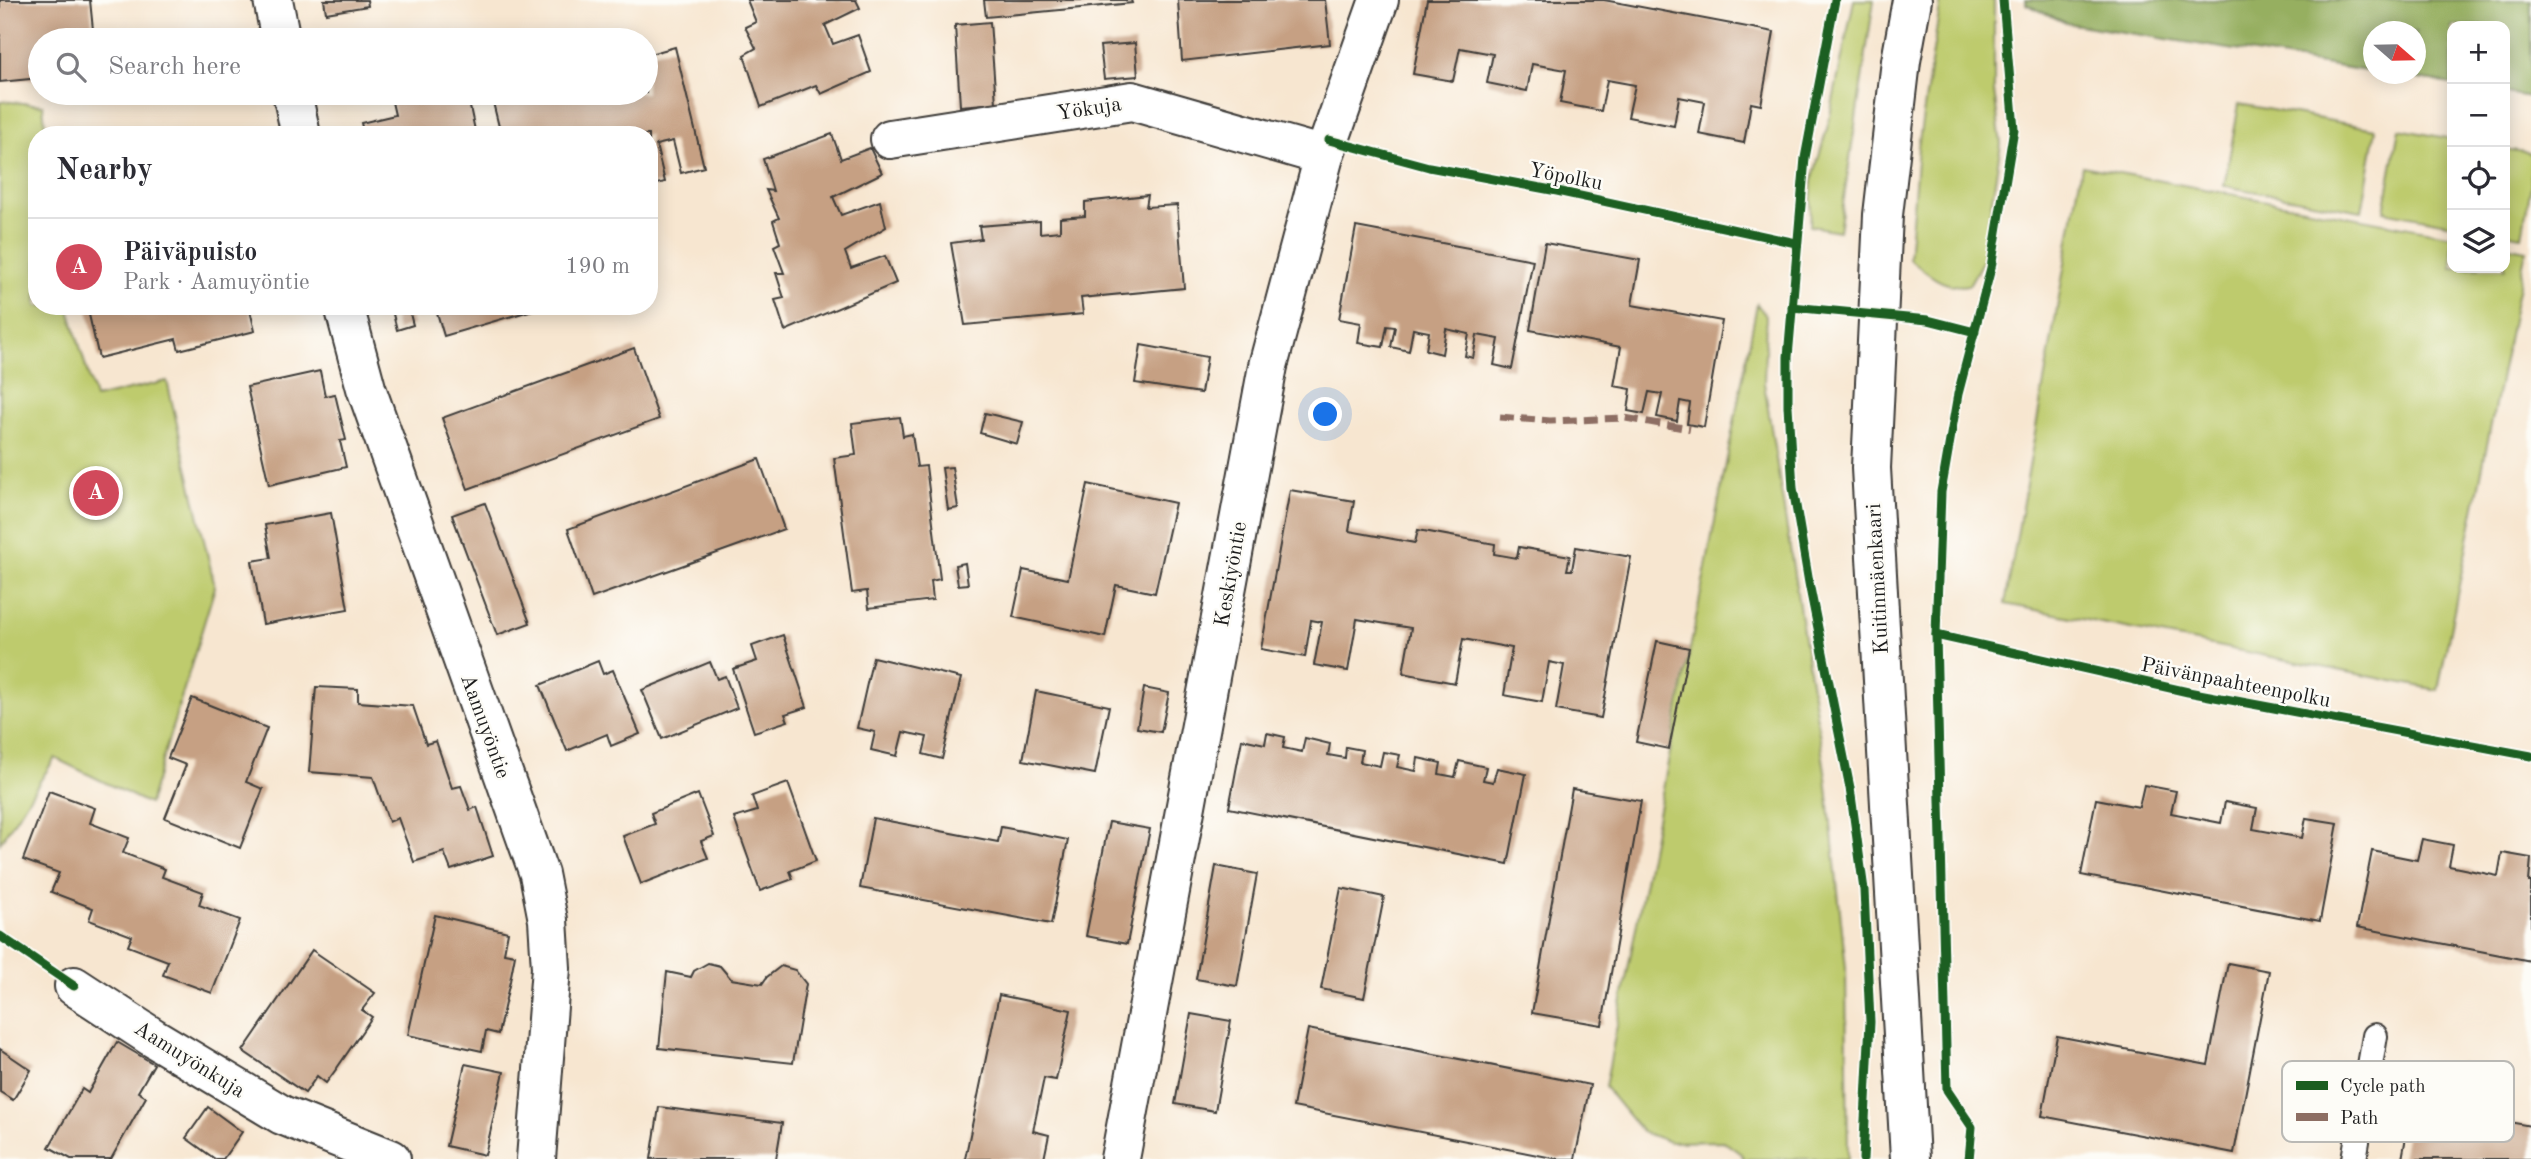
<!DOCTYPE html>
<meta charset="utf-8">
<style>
:root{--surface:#fff;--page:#f7f7f7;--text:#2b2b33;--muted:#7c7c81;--line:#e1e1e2;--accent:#d1495b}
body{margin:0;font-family:"Old Standard TT",serif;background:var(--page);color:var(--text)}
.controls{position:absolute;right:21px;top:21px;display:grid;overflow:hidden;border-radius:14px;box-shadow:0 4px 18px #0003}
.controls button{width:63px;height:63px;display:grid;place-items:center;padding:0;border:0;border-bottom:2px solid var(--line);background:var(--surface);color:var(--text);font:35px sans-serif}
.compass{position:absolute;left:2363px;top:21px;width:63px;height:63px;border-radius:50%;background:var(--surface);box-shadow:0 4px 18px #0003;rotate:110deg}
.you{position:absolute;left:1326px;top:415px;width:24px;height:24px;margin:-18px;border:5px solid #fff;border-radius:50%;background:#1a73e8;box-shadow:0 0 0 10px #1a73e833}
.badge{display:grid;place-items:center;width:46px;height:46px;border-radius:50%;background:var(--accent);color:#fff;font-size:23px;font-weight:700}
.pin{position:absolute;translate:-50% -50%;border:4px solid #fff;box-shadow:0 2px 7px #0006}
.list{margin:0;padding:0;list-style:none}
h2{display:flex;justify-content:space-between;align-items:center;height:91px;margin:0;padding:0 28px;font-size:30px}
h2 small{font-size:23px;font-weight:400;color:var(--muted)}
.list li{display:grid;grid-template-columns:46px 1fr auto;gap:21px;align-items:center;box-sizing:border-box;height:98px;padding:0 28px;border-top:2px solid var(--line)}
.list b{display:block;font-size:26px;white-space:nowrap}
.list p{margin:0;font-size:23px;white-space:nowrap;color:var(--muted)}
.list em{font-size:23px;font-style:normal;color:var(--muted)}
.icon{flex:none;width:38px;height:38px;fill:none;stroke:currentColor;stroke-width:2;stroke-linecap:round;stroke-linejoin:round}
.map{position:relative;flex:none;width:2531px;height:1159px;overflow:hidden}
.search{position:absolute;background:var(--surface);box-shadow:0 4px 18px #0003;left:28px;top:28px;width:630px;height:77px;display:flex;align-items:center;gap:18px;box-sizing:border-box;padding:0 24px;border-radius:38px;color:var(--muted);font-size:26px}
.panel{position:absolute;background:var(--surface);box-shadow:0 4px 18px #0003;left:28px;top:126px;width:630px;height:189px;border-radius:28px}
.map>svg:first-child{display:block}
.green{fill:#becb6d;stroke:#6d7444;stroke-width:2}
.forest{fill:#96af60;stroke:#59663e;stroke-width:2}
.building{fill:#c6a083}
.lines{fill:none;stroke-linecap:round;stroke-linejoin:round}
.service-casing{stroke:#3d3a37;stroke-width:28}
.minor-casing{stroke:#3d3a37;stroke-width:42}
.tertiary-casing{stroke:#3d3a37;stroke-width:42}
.service{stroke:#fff;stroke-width:24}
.minor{stroke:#fff;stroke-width:38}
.tertiary{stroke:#fff;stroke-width:38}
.quiet{stroke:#8d6e63;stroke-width:7;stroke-dasharray:14 7;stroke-linecap:butt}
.cycleway-casing{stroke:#fdfcf7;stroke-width:13}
.cycleway{stroke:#1b5e20;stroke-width:9}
.labels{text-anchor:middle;stroke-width:5;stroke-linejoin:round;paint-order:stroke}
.street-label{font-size:21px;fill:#1c1c1c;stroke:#fdfcf7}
.key{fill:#fdfcf7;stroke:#bab9b5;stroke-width:2}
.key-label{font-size:19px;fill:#1c1c1c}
</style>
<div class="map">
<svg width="2531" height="1159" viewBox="0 0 2531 1159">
<rect width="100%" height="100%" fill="#fdfcf7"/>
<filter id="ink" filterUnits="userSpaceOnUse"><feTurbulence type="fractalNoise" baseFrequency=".0143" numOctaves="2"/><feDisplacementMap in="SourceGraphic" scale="14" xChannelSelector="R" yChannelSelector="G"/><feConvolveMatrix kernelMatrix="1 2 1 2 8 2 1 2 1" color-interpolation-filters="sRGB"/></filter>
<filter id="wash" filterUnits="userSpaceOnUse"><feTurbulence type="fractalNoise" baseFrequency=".00686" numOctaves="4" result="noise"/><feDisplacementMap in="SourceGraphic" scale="28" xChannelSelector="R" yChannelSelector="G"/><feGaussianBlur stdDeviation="1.57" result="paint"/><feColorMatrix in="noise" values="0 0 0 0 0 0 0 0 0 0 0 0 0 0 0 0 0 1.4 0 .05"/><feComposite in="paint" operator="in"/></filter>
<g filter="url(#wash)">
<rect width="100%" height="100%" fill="#f7e6d0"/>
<g class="green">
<path d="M1854 0H1874L1839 231 1810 226 1812 181 1828 125Z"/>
<path d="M1941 0H1994V91L2001 144 1982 262 1969 285C1942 289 1929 274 1909 259L1918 147Z"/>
<path d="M0 101 43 105 46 135H37V306H68L95 398 167 381 215 587 149 804 55 758 0 843Z"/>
<path d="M2239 104 2376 129 2362 211 2224 186Z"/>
<path d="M2399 129 2452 139V224L2384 211Z"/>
<path d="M2505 149 2531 153V185L2522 236 2505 233Z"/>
<path d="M2082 166 2452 236V268H2505V246L2526 250 2438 690 2005 604Z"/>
<path d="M1757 304 1766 316 1764 383 1826 777 1846 968 1848 1159H1744L1741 1154 1723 1141 1670 1142 1642 1132 1605 1087Z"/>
</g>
<path class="forest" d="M2026 0H2531V97L2505 93V26H2452V84L2384 74H2416V32H2374L2373 72 2066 23 2026 4Z"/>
<g id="blocks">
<g class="building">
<path d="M0 0H90L94 40H40V78L0 82Z"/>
<path d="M324 0H367L368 6 326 13Z"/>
<path d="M747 0H856L860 8 825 25 833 44 858 35 871 72 821 94 816 85 761 107 744 55 756 48 745 27 756 22Z"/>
<path d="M984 0H1131L1132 3 986 17Z"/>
<path d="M1178 0H1325L1330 44 1182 61Z"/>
<path d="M1427 0H1604L1774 32 1761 105 1751 103 1744 143 1699 134 1705 102 1679 97 1674 126 1628 117 1635 85 1607 80 1601 111 1560 103 1566 70 1532 64 1527 91 1487 83 1493 54 1460 48 1453 81 1413 74Z"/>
<path d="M990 22 996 103 960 106 955 25Z"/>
<path d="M1135 43 1138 76 1104 79 1100 46Z"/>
<path d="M675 47 704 167 681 173 673 141 656 145 665 182 649 186V135H501L491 94 646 93V55Z"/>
<path d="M390 93H467L476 135H364L361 123 395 115Z"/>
<path d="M832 134 841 159 870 148 882 173 833 197 841 215 880 201 886 227 845 252 851 268 885 256 896 283 785 331 775 300 784 298 776 273H784L774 246 780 243 773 221 779 218 766 190 773 191 763 159Z"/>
<path d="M1148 195 1146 207 1177 205 1184 288 1081 298 1083 314 965 325 951 243 981 239 979 226 1040 221V233L1060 231V218L1085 216V202Z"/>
<path d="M1356 227 1533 260 1512 369 1494 365 1499 339 1477 335 1473 358 1465 356 1469 334 1446 329 1442 354 1426 350 1429 332 1413 329 1409 351 1391 347 1395 327 1387 326 1383 347 1358 343 1361 323 1339 319Z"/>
<path d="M1545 243 1640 260 1632 305 1722 321 1704 427 1687 424 1690 403 1680 401 1677 421 1657 417 1662 394 1649 392 1644 414 1628 411 1631 389 1614 386 1621 347 1530 330Z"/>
<path d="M87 306H249L255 331 179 350 176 339 99 358Z"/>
<path d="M391 306H408L413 325 397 330Z"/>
<path d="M435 306H543V307L444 336Z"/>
<path d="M1141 345 1207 357 1201 393 1135 383Z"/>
<path d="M634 348 659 419 468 489 442 418Z"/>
<path d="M320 371 325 396 335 394 346 440 340 441 346 467 269 485 247 387Z"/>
<path d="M985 413 1023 422 1017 444 980 433Z"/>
<path d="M900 417 903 436 912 434 917 467 926 466 940 579 931 581 933 600 869 608 867 591 852 593 834 458 856 455 852 423Z"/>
<path d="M759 459 784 529 592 598 568 529Z"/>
<path d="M952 467 958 508 948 510 942 468Z"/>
<path d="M1088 484 1175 503 1155 593 1116 585 1105 637 1013 617 1023 570 1068 579Z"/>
<path d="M1290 490 1354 501 1349 531 1415 543 1418 530 1495 544 1494 554 1517 558 1519 547 1570 556 1567 570H1572L1576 547 1631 557 1601 718 1556 710 1564 665 1549 662 1542 702 1504 695 1512 648 1463 639 1455 683 1403 673 1411 628 1357 619 1348 671 1314 665 1322 622 1311 620 1305 657 1261 649Z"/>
<path d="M485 503 530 623 497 635 452 515Z"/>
<path d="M331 513 348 609 263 624 252 561 271 558 265 525Z"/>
<path d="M965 563 968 584 958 585 955 565Z"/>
<path d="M783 635 807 707 785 714 788 721 754 732 733 669 757 661 752 646Z"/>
<path d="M1657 641 1689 648 1669 749 1636 742Z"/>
<path d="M873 657 961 678 942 759 923 754 927 737 903 732 897 756 871 750 875 732 857 728Z"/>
<path d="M598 661 603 674 613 670 640 734 611 746 607 734 567 751 540 685Z"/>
<path d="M710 662 717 679 725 676 737 708 662 739 642 690Z"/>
<path d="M316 687 358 689V702L413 706 426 744 436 741 452 788 461 786 470 810 477 807 493 856 451 870 444 852 414 862 398 818 389 822 373 777 309 772Z"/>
<path d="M1144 688 1169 693 1161 732 1137 728Z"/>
<path d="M1036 691 1109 706 1095 774 1023 760Z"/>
<path d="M192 698 267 728 246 782 263 789 240 848 165 818 186 765 168 758Z"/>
<path d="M1267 733 1285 737 1283 748 1302 752 1305 738 1330 744 1328 755 1345 758 1346 747 1362 750 1360 762 1380 766 1383 752 1400 755 1397 767 1416 771 1418 758 1441 763 1439 774 1455 777 1459 761 1486 767 1483 780 1493 782 1497 768 1526 774 1508 864 1229 808 1242 739 1265 744Z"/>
<path d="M788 783 816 861 790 871 793 879 760 891 734 818 757 811 752 796Z"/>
<path d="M2144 785 2176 791 2171 813 2221 823 2225 802 2257 808 2253 829 2302 838 2306 818 2338 823 2320 921 2081 875 2096 799 2139 807Z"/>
<path d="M1572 789 1641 801 1602 1025 1532 1013Z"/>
<path d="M49 791 95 808 90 823 129 838 123 853 165 869 162 877 203 892 199 905 240 920 212 993 163 975 168 961 128 946 132 936 89 920 93 908 51 892 59 873 23 860Z"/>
<path d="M698 794 714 836 701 841 708 858 641 884 623 836 655 824 651 813Z"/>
<path d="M873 818 998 842 1001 827 1068 840 1051 924 860 888Z"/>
<path d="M1109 822 1150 829 1127 944 1086 936Z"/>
<path d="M2422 839 2453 845 2449 866 2498 876 2502 853 2531 858 2529 882H2531V961L2357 927 2372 851 2417 860Z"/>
<path d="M1216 866 1257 874 1237 986 1196 979Z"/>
<path d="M1341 888 1384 897 1364 998 1321 989Z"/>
<path d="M435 915 508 932 504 953 515 955 510 981 498 1034 486 1031 482 1051 408 1035Z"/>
<path d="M312 950 375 993 362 1010 372 1017 337 1068 326 1083 317 1076 305 1093 243 1051Z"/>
<path d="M708 963 720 966 731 979 762 984 767 977 781 966 795 970 806 984 793 1063 659 1048 667 972 691 977 694 971Z"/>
<path d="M2228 963 2269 971 2234 1153 2042 1116 2057 1036 2208 1065Z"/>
<path d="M999 995 1071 1010 1056 1080 1044 1078 1033 1131 1049 1135 1044 1159H965Z"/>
<path d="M1191 1014 1231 1021 1215 1111 1175 1104Z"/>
<path d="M1308 1029 1590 1085 1575 1159H1558L1293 1107Z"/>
<path d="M117 1042 154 1064 138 1092 146 1097 111 1159H71L49 1147 82 1089 88 1093Z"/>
<path d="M0 1049 31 1070 13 1100 0 1092Z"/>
<path d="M2460 1062 2492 1068 2482 1117 2531 1126V1159H2402L2412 1104 2450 1111Z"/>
<path d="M465 1064 504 1072 485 1155 446 1146Z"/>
<path d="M208 1107 242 1132 223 1159H215L186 1138Z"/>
<path d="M659 1107 782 1123 776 1159H651Z"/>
</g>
</g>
</g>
<g filter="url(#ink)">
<use href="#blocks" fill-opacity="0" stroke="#3d3a37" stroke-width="2"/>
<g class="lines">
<defs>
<path id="service" d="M2354 1159 2375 1036"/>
<g id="minor">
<path d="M273 0 281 40"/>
<path d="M292 93 301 135"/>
<path d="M890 139 1132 101 1324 156"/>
<path d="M344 306 366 388 539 874 548 920 551 968 536 1159"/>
<path d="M74 986 152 1037 282 1115 391 1159"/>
<path d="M1120 1159 1268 366 1324 156 1379 0"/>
</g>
<path id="tertiary" d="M1910 1159 1871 468 1883 215 1901 61 1912 0"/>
</defs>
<use href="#service" class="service-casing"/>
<use href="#minor" class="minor-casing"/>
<use href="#tertiary" class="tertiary-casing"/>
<use href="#service" class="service"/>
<use href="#minor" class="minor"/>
<use href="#tertiary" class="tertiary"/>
<path class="quiet" d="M1500 417 1550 421 1625 418 1690 429"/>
<defs>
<g id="cycleway">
<path d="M1835 0 1805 158 1788 357V406L1793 488 1809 583 1850 788 1864 890 1870 1022 1863 1159"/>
<path d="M1329 140 1429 167 1557 191 1796 243"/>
<path d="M1792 307 1928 320 1975 332"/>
<path d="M1936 635 2188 692 2531 756"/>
<path d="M0 936 74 986"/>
<path d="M1969 1159 1972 1127 1947 1090 1936 635 1941 492 1958 394 1991 268 2014 129 2003 0"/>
</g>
</defs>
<use href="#cycleway" class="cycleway-casing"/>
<use href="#cycleway" class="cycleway"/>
</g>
</g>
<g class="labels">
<g class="street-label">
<text transform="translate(1089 108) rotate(-9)" y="7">Yökuja</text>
<text transform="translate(1566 176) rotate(11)" y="7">Yöpolku</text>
<text transform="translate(1230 574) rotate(-80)" y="7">Keskiyöntie</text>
<text transform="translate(1877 579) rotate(-93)" y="7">Kuitinmäenkaari</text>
<text transform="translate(2236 682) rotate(11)" y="7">Päivänpaahteenpolku</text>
<text transform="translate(486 726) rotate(70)" y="7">Aamuyöntie</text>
<text transform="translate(190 1059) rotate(32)" y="7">Aamuyönkuja</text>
</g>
</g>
<rect x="2282" y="1061" width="232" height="81" rx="10" class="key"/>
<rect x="2296" y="1081" width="32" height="9" fill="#1b5e20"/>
<rect x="2296" y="1113" width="32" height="8" fill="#8d6e63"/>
<g class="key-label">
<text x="2340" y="1092">Cycle path</text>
<text x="2340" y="1124">Path</text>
</g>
</svg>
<div class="controls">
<button>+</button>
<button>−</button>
<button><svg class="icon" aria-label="locate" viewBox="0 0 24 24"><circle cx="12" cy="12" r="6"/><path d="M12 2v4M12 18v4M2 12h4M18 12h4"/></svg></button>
<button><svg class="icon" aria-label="layers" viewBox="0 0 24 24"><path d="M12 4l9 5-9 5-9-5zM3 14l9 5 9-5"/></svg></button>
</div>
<svg class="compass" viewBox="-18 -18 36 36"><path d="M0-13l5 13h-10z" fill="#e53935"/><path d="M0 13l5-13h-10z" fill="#7c7c81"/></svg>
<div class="you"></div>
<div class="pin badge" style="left:96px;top:493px">A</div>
<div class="search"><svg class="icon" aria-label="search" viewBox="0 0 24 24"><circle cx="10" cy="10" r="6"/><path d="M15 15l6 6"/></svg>Search here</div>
<section class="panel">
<h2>Nearby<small></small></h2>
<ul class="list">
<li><span class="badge">A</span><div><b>Päiväpuisto</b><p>Park · Aamuyöntie</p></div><em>190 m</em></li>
</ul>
</section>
</div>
